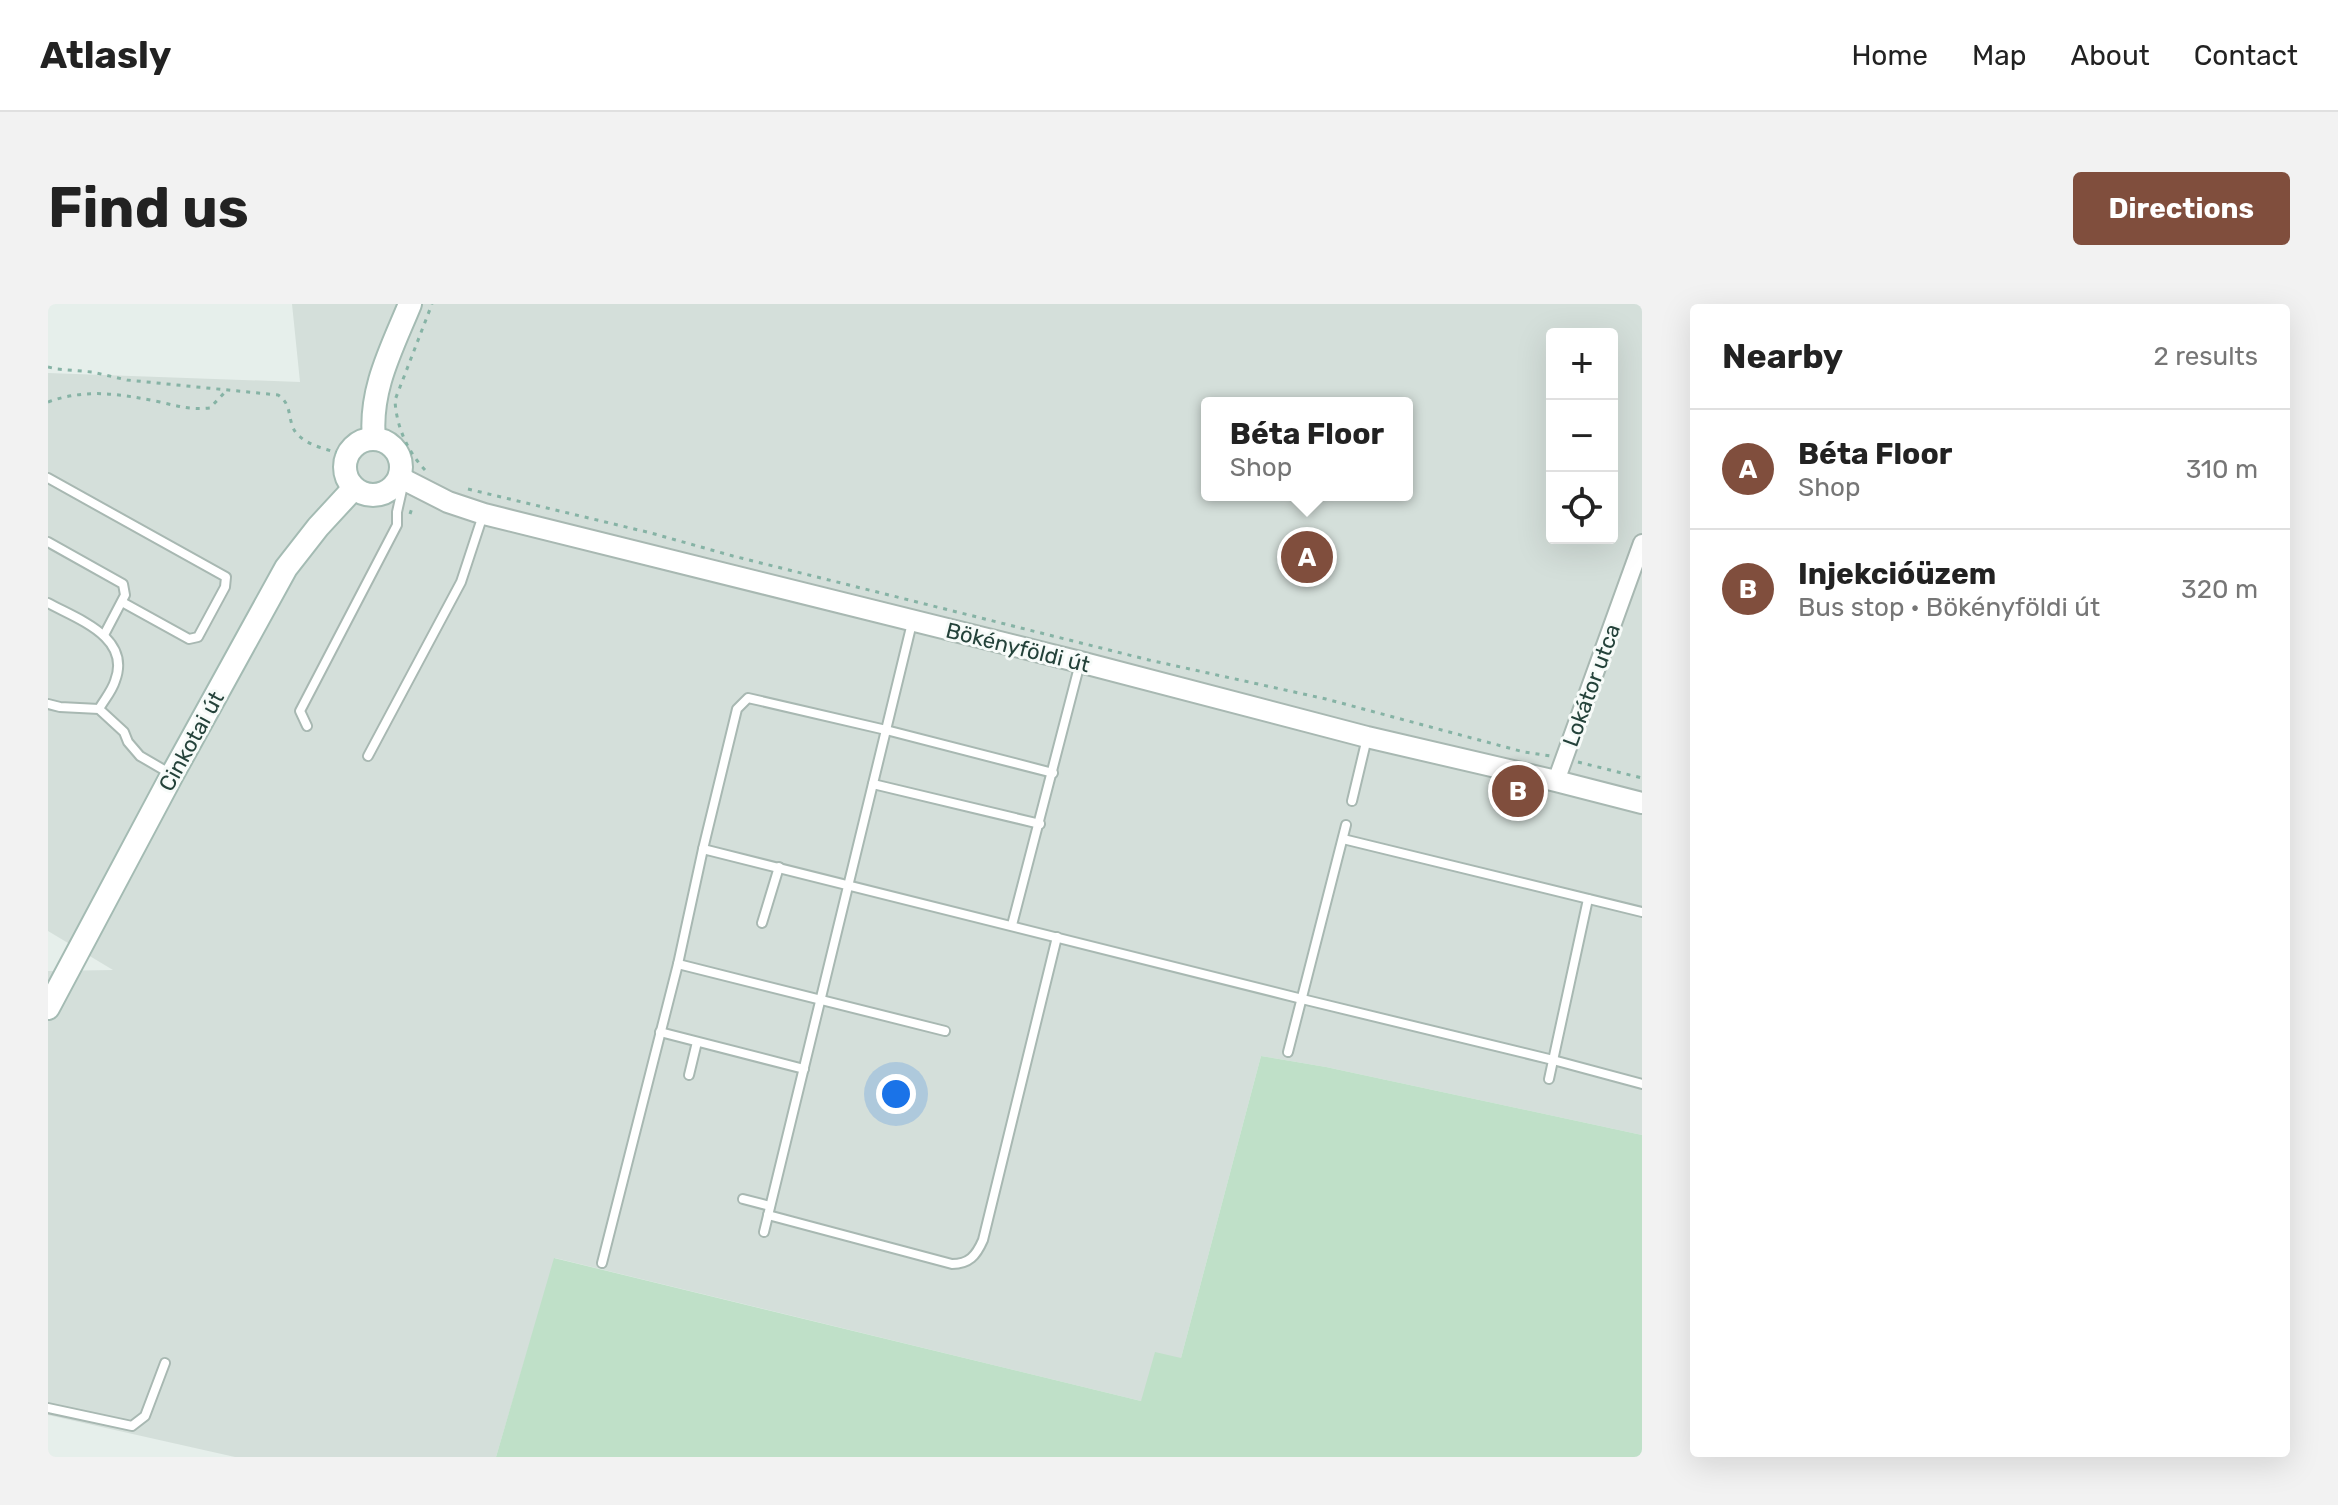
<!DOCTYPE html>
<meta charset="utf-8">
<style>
:root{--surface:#fff;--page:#f2f2f2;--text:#222;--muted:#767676;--line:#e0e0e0;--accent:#804e3d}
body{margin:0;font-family:Rubik,sans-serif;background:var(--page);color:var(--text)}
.controls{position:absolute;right:24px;top:24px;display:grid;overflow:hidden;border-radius:8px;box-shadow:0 8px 32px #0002}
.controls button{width:72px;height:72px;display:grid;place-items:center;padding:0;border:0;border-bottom:2px solid var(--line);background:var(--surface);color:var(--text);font:40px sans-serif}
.you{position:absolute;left:848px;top:790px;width:28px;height:28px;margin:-20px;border:6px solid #fff;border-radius:50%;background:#1a73e8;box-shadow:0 0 0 12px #1a73e833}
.badge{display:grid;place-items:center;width:52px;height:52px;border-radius:50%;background:var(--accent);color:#fff;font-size:26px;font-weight:700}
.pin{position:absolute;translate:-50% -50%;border:4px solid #fff;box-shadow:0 2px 8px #0006}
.popup{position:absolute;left:1153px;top:93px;width:212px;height:104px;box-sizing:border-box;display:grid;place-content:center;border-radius:8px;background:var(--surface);filter:drop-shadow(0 2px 6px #0005);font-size:26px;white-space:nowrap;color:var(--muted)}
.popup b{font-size:30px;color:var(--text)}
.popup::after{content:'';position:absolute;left:50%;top:100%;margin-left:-16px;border:16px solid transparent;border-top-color:var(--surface)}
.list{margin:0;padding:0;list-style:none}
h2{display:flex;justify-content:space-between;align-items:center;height:104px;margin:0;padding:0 32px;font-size:34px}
h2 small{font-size:26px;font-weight:400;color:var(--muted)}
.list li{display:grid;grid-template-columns:52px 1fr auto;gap:24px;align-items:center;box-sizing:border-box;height:120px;padding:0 32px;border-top:2px solid var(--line)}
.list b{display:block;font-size:30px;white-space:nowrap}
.list p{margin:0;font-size:26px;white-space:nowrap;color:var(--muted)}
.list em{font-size:26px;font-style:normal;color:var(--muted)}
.icon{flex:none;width:44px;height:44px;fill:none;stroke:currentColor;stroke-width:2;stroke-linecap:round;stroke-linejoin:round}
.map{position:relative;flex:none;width:1594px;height:1153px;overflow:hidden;border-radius:8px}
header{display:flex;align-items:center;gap:48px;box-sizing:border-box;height:112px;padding:0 40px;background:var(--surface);border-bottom:2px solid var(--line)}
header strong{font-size:38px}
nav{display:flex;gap:44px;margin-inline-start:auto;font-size:28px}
.intro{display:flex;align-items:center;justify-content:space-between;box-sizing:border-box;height:192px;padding:0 48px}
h1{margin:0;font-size:56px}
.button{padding:20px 36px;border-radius:8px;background:var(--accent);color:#fff;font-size:28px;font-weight:700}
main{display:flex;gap:48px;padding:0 48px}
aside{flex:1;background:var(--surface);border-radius:8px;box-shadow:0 8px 32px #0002}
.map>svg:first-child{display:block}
.built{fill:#d4dfda;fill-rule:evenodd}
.green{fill:#bfe0c8}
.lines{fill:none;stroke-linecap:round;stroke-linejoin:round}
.service-casing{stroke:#a8b8b2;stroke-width:12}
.minor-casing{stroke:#a8b8b2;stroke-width:20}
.tertiary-casing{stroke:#a8b8b2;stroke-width:24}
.secondary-casing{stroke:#a4bbb3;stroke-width:26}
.path{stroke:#86b3a5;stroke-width:3;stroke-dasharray:4 6;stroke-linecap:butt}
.service{stroke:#fff;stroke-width:8}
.minor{stroke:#fff;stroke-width:16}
.tertiary{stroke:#fff;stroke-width:20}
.secondary{stroke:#fff;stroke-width:22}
.labels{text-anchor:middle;stroke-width:6;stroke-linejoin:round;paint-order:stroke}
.street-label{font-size:22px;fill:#24423a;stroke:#f7fbf9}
</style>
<header>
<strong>Atlasly</strong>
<nav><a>Home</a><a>Map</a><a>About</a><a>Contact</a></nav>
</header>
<div class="intro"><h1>Find us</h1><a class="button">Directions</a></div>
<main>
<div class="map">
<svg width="1594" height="1153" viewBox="0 0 1594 1153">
<rect width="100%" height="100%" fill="#e6efeb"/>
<path class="built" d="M244 0H1594V831L1278 763 1213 752 1133 1054 1093 1097 507 954 448 1153H187L0 1111V667L65 666 0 627V69L252 78ZM1504 30H1564V234H1504ZM1159 99H1359V191H1159Z"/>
<path class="green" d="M1213 752 1278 763 1594 831V1153H448L506 954 1093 1097 1107 1048 1133 1054Z"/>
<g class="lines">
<defs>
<g id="service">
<path d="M0 174 178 273 177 283 150 333 141 335 74 298"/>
<path d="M0 238 75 280 77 291 56 331"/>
<path d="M0 299C29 315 84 333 67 377 64 387 56 396 51 405"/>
<path d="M0 400 12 403 51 405 76 428 80 438 92 452 123 470"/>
<path d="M259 422 252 407 349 221V208L356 177"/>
<path d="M320 452 413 278 435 211"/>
<path d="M825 480 992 520"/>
<path d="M1304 497 1319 434"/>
<path d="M1295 535 1594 608"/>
<path d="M655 545 689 405 700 394 838 426 1005 469"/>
<path d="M714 619 731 563"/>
<path d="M964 621 1032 359"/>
<path d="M630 660 897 727"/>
<path d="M612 728 756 765"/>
<path d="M1240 748 1298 521"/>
<path d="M641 771 649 738"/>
<path d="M1501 775 1540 595"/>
<path d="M695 895 722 902"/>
<path d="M720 911 904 960C921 960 928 952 935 936L1009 633"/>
<path d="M716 928 864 319"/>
<path d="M554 959 630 660 655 545 1254 695 1505 756 1594 780"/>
<path d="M0 1104 84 1122 97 1112 117 1059"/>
</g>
<path id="minor" d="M1508 477 1594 239"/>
<path id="tertiary" d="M351 173 400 198 436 210 1032 358 1319 433 1508 477 1594 499"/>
<g id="secondary">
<path d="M326 135C321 86 344 44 362 0"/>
<circle cx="325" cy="163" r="28"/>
<path d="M0 704 124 471 238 264 270 223 306 184"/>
</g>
</defs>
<use href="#service" class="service-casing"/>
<use href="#minor" class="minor-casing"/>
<use href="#tertiary" class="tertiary-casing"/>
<use href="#secondary" class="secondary-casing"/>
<g class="path">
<path d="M0 63 9 65 44 68 79 76 230 91C246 101 238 119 250 131 262 143 283 146 299 152"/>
<path d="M0 98C39 84 72 90 112 98 129 102 144 106 162 104L178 87"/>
<path d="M377 166C359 147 348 121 347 96L384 0"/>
<path d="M420 185 603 229 685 252 1101 356 1278 395 1476 448 1503 452"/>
<path d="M362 210 365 201"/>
<path d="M1530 458 1594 474"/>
</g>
<use href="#service" class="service"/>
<use href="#minor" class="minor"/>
<use href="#tertiary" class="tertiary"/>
<use href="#secondary" class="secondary"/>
</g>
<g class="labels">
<g class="street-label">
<text transform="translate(970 343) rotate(14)" y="8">Bökényföldi út</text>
<text transform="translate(1543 381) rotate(-70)" y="8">Lokátor utca</text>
<text transform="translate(143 437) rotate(-61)" y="8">Cinkotai út</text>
</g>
</g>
</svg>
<div class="controls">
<button>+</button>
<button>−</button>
<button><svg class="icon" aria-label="locate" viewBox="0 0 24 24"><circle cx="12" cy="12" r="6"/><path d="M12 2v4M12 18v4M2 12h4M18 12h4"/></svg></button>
</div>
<div class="you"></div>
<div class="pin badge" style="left:1259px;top:253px">A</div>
<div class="popup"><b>Béta Floor</b>Shop</div>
<div class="pin badge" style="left:1470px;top:487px">B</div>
</div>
<aside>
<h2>Nearby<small>2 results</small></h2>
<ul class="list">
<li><span class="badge">A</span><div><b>Béta Floor</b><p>Shop</p></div><em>310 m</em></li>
<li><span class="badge">B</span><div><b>Injekcióüzem</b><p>Bus stop · Bökényföldi út</p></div><em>320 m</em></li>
</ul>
</aside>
</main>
